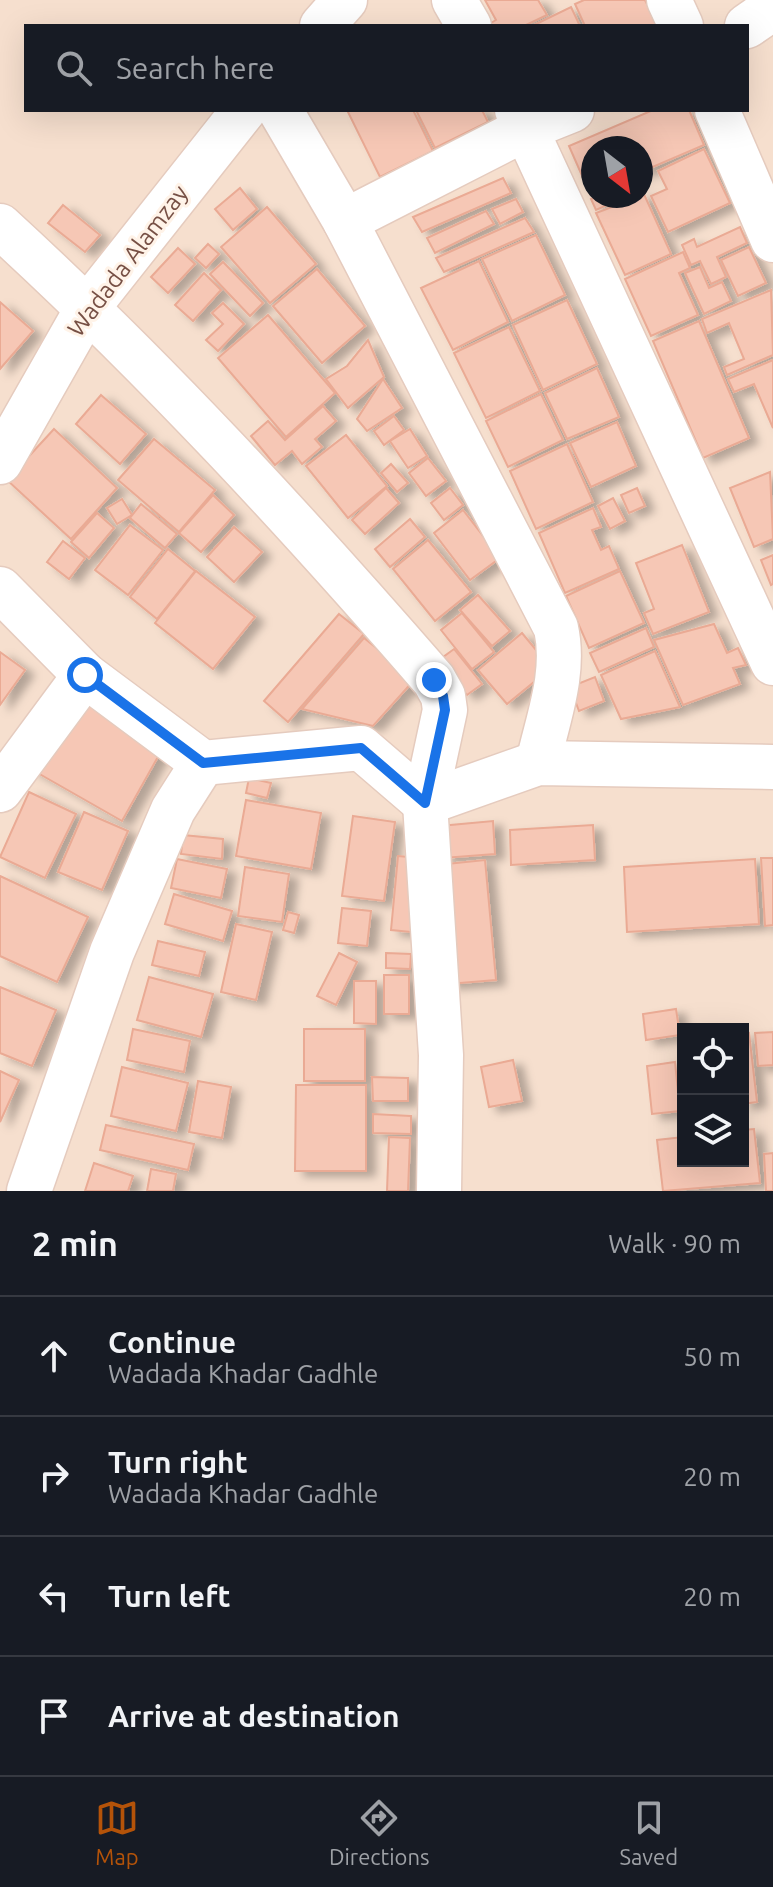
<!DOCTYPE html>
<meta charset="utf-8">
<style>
:root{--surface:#171b24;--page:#20242c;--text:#f1f3f6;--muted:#9ea1a6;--line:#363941;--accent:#b45309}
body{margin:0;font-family:Ubuntu,sans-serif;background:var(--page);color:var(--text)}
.controls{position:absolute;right:24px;bottom:24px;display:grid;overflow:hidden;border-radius:0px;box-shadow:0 8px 32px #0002}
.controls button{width:72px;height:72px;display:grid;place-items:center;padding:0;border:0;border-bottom:2px solid var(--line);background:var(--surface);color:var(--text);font:40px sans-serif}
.compass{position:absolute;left:581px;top:136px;width:72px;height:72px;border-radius:50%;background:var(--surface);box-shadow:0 8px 32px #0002;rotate:149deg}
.stop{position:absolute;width:24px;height:24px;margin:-18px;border:6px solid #1a73e8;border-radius:50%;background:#fff}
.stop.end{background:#1a73e8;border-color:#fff;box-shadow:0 2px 8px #0008}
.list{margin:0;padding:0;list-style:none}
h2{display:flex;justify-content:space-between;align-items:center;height:104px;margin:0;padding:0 32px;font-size:34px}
h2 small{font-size:26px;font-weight:400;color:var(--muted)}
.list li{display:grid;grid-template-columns:52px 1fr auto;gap:24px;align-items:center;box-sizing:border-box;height:120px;padding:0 32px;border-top:2px solid var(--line)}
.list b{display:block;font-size:30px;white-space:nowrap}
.list p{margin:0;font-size:26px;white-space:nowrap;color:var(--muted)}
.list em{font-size:26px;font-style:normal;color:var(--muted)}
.icon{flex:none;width:44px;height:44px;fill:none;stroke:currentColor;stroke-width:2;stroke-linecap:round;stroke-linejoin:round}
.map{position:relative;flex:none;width:773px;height:1191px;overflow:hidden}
.search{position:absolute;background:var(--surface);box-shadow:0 8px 32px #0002;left:24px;right:24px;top:24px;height:88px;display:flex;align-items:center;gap:20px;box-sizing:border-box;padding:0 28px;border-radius:0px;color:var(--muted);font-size:30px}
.sheet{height:584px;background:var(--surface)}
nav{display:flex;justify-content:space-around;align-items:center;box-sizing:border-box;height:112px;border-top:2px solid var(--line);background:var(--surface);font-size:22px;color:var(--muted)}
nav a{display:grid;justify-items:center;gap:4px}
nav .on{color:var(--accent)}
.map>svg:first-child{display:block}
.residential{fill:#f6dfce;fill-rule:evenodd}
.building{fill:#f6c7b5;stroke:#eaaa94;stroke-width:2;filter:url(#shadow)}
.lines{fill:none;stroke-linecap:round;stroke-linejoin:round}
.minor-casing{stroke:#e5cbbe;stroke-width:47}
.minor{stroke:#fff;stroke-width:44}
.route{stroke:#1a73e8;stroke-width:10}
.labels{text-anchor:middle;stroke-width:6;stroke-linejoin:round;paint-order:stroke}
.street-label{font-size:24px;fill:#775045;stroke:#fff3e8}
</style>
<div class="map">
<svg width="773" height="1191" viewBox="0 0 773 1191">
<defs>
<filter id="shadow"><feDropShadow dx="9" dy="5" stdDeviation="4" flood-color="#0004"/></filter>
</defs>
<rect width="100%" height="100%" fill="#feefe0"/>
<path class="residential" d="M0 0H773V1191H0ZM26 26H747V110H26ZM593 148H641V196H593ZM683 1029H743V1161H683Z"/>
<g class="building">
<path d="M485 0H538L547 15 524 26H486L496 20Z"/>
<path d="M584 0H645L658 26H585L575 4Z"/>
<path d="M571 7 580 26H532Z"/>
<path d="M347 110H413L433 151 380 177Z"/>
<path d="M416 110H482L488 122 435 148Z"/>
<path d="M653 110H689L704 145 641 172V148H593V192L590 194 569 146Z"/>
<path d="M704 149 730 203 668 232 651 196 667 189 658 171Z"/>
<path d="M503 178 511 193 422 232 413 217Z"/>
<path d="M240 188 257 209 233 230 215 209Z"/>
<path d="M643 192 671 254 625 275 596 213 641 196Z"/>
<path d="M598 196H627L596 210 591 199Z"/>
<path d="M516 199 523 212 500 224 492 209Z"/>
<path d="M63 205 100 235 85 252 48 223Z"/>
<path d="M267 207 316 264 270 303 221 247Z"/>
<path d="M486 211 494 224 435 253 427 238Z"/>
<path d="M525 218 534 232 444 272 436 258Z"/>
<path d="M740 227 747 243 717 257 726 277 711 284 700 261 691 265 682 245 694 239 697 247Z"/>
<path d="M536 235 565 295 512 321 482 259Z"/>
<path d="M208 244 219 254 206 268 195 258Z"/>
<path d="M749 247 766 283 738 296 721 260Z"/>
<path d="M178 248 195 264 168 293 151 277Z"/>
<path d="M683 252 690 268 679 273 698 315 651 336 625 279Z"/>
<path d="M479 261 508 322 453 350 421 288Z"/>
<path d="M223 262 263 303 250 316 210 274Z"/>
<path d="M700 267 709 288 722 282 731 301 704 314 685 273Z"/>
<path d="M317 269 365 326 322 363 273 306Z"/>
<path d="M204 273 221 290 193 321 175 305Z"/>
<path d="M771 290 773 355 727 375 724 367 744 359 729 323 707 333 702 319Z"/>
<path d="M567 300 597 364 543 390 513 325Z"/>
<path d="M0 302 33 331 0 369Z"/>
<path d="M223 303 244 324 218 351 206 340 223 324 212 313Z"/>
<path d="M268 315 335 393 286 437 218 358Z"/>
<path d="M699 321 749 438 703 458 653 341Z"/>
<path d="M509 327 540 391 486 418 454 353Z"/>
<path d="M368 340 384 377 348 408 326 379 347 366Z"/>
<path d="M773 360V428L754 384 734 392 728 379Z"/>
<path d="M597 368 619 417 567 439 545 393Z"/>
<path d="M383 379 402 408 367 431 357 419Z"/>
<path d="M541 394 563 440 508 467 486 421Z"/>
<path d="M101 395 146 434 120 464 76 424Z"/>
<path d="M323 406 336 421 315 439 322 447 302 464 292 451 275 465 251 436 268 421 285 440Z"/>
<path d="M394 416 404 430 384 445 374 431Z"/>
<path d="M617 422 636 466 591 487 570 443Z"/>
<path d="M54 429 117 488 71 539 7 480Z"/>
<path d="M410 429 427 456 408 468 390 441Z"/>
<path d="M346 435 387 486 348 518 306 466Z"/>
<path d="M154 439 215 490 179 532 118 480Z"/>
<path d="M567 444 593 502 536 529 510 471Z"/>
<path d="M428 458 446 481 426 496 409 473Z"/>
<path d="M391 464 408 483 397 492 381 473Z"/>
<path d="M770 472 773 539 754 547 730 488Z"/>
<path d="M386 488 399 503 365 534 352 520Z"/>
<path d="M450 488 463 505 444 520 431 503Z"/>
<path d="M637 488 645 506 629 513 621 495Z"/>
<path d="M213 495 234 515 201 552 179 533Z"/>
<path d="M613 498 625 521 610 529 598 506Z"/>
<path d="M122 499 132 515 117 524 107 508Z"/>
<path d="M141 504 177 534 165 548 130 518Z"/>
<path d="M593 508 601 527 592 530 601 550 609 546 619 569 565 593 539 533Z"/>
<path d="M463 510 500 558 470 580 434 533Z"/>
<path d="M97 513 114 528 89 558 71 542Z"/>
<path d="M410 519 425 537 390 567 375 549Z"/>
<path d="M130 525 163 550 128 595 95 570Z"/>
<path d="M234 527 262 552 234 582 207 557Z"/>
<path d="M428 540 471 592 435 621 393 569Z"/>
<path d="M63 541 85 558 69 579 47 562Z"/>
<path d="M682 545 709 612 653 634 644 613 654 609 636 563Z"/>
<path d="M168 549 195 571 157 619 130 597Z"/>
<path d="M773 555V584L771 585 761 560Z"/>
<path d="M196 571 255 617 213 669 155 623Z"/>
<path d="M620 571 644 623 589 648 566 596Z"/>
<path d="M478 595 510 631 492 646 460 610Z"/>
<path d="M462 613 494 652 472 669 441 630Z"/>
<path d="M339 614 364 634 288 722 264 701Z"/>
<path d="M714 624 727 653 738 648 746 665 733 668 740 684 683 705 654 640Z"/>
<path d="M646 628 654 647 599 672 590 653Z"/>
<path d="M522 633 551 668 507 704 478 670Z"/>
<path d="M364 638 415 679 373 726 302 709Z"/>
<path d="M454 649 482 684 467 695 439 660Z"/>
<path d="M655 651 680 707 621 719 601 675Z"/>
<path d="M0 652 25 670 0 705Z"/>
<path d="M595 677 604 701 579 711 570 687Z"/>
<path d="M72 694 164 746 122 821 29 768Z"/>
<path d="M249 778 271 783 267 798 246 793Z"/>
<path d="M29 792 76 814 45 878 0 857Z"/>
<path d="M246 800 321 813 311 869 236 856Z"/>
<path d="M84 812 128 831 102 890 58 872Z"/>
<path d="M353 816 395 822 384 901 342 896Z"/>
<path d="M493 821 495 854 443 858 440 826Z"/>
<path d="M593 825 595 860 511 865 510 830Z"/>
<path d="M183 835 223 839 222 859 181 854Z"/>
<path d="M398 856 419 858 411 932 391 930Z"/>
<path d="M761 858H773V925L765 926Z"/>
<path d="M177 859 227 869 221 898 171 888Z"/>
<path d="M755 859 759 924 627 932 624 867Z"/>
<path d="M485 860 496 980 448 984 437 865Z"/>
<path d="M245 867 289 874 282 922 238 916Z"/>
<path d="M0 876 88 917 57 982 0 956Z"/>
<path d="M174 894 232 911 223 941 165 924Z"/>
<path d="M342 908 371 911 367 946 338 943Z"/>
<path d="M288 912 299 915 294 933 283 930Z"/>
<path d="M236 924 272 932 256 1000 221 992Z"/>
<path d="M158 941 205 952 199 976 152 965Z"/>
<path d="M339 953 357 962 336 1005 317 996Z"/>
<path d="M386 953 411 954 410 969 386 968Z"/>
<rect x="384" y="975" width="25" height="39"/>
<path d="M149 977 213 994 201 1037 137 1020Z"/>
<path d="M354 981H376V1024L354 1023Z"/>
<path d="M0 987 56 1010 32 1066 0 1053Z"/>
<path d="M676 1009 680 1035 646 1040 643 1014Z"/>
<path d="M133 1029 190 1041 184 1072 127 1060Z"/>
<rect x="304" y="1029" width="61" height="52"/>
<path d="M773 1032V1065L758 1066 755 1033Z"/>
<path d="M749 1033 757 1102 743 1104V1034Z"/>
<path d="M513 1060 522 1101 489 1107 481 1067Z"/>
<path d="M675 1062 680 1111 652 1114 647 1066Z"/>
<path d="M122 1067 188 1083 176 1131 111 1116Z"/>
<path d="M0 1071 19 1080 0 1122Z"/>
<path d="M372 1077 408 1078V1101H373Z"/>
<path d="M198 1081 231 1087 222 1138 189 1132Z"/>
<path d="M296 1085H366V1171H295Z"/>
<path d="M373 1114 411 1116V1134L373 1133Z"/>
<path d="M106 1125 194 1144 188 1170 100 1150Z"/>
<path d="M754 1129 760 1183 663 1191 657 1140 683 1137V1161H743V1130Z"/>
<path d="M389 1137 410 1138 408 1191H387Z"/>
<path d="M773 1153V1191H766L764 1154Z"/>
<path d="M94 1163 133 1176 128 1191H85Z"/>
<path d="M151 1169 176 1174 173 1191H147Z"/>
</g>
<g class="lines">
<defs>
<g id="minor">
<path d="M454 0 469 26"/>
<path d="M669 0 681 26"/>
<path d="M322 26 345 0"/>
<path d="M747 26 773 8"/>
<path d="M280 110 345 221 556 628C566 673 548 718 538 763"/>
<path d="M517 110 773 663"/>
<path d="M717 110 773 240"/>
<path d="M345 221 527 128 572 110"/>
<path d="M0 226C154 367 297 522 434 680L443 696 445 710 425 803 441 1055 439 1191"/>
<path d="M0 462 88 307 244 110"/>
<path d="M0 589 85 675 203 763 361 748 425 803 538 763 773 767"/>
<path d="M0 790 85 675"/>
<path d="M29 1191 112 952 173 810 203 763"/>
</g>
</defs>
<use href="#minor" class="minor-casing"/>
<use href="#minor" class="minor"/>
</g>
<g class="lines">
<path class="route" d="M85 675 203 763 361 748 425 803 445 710 443 696 434 680"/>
</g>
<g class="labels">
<g class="street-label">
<text transform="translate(128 261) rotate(-53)" y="8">Wadada Alamzay</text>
</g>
</g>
</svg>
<div class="controls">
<button><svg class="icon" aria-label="locate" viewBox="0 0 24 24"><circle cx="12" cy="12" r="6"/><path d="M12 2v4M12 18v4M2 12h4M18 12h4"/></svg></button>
<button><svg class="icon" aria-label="layers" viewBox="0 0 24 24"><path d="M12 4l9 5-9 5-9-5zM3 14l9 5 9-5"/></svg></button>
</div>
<svg class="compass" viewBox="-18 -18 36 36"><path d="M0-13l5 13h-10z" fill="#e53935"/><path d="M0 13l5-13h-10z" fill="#9ea1a6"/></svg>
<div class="stop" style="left:85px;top:675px"></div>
<div class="stop end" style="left:434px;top:680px"></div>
<div class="search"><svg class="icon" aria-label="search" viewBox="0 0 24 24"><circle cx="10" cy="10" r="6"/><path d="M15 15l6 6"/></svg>Search here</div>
</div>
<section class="sheet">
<h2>2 min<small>Walk · 90 m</small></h2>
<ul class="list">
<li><svg class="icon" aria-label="ahead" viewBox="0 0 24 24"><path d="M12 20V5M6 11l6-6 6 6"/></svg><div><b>Continue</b><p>Wadada Khadar Gadhle</p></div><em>50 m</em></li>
<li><svg class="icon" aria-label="right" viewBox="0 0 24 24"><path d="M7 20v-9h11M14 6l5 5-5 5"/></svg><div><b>Turn right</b><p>Wadada Khadar Gadhle</p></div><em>20 m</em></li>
<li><svg class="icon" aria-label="left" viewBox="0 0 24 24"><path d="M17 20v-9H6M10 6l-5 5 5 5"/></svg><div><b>Turn left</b></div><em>20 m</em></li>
<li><svg class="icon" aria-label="arrive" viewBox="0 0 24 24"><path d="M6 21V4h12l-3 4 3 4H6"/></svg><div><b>Arrive at destination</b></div></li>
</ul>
</section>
<nav>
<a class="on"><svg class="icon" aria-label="map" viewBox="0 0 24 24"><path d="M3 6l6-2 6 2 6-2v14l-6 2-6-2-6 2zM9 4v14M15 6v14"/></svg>Map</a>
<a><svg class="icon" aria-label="directions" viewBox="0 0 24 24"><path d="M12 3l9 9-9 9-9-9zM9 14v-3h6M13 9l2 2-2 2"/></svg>Directions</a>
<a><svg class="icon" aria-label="saved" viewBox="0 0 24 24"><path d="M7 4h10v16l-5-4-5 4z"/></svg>Saved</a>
</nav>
